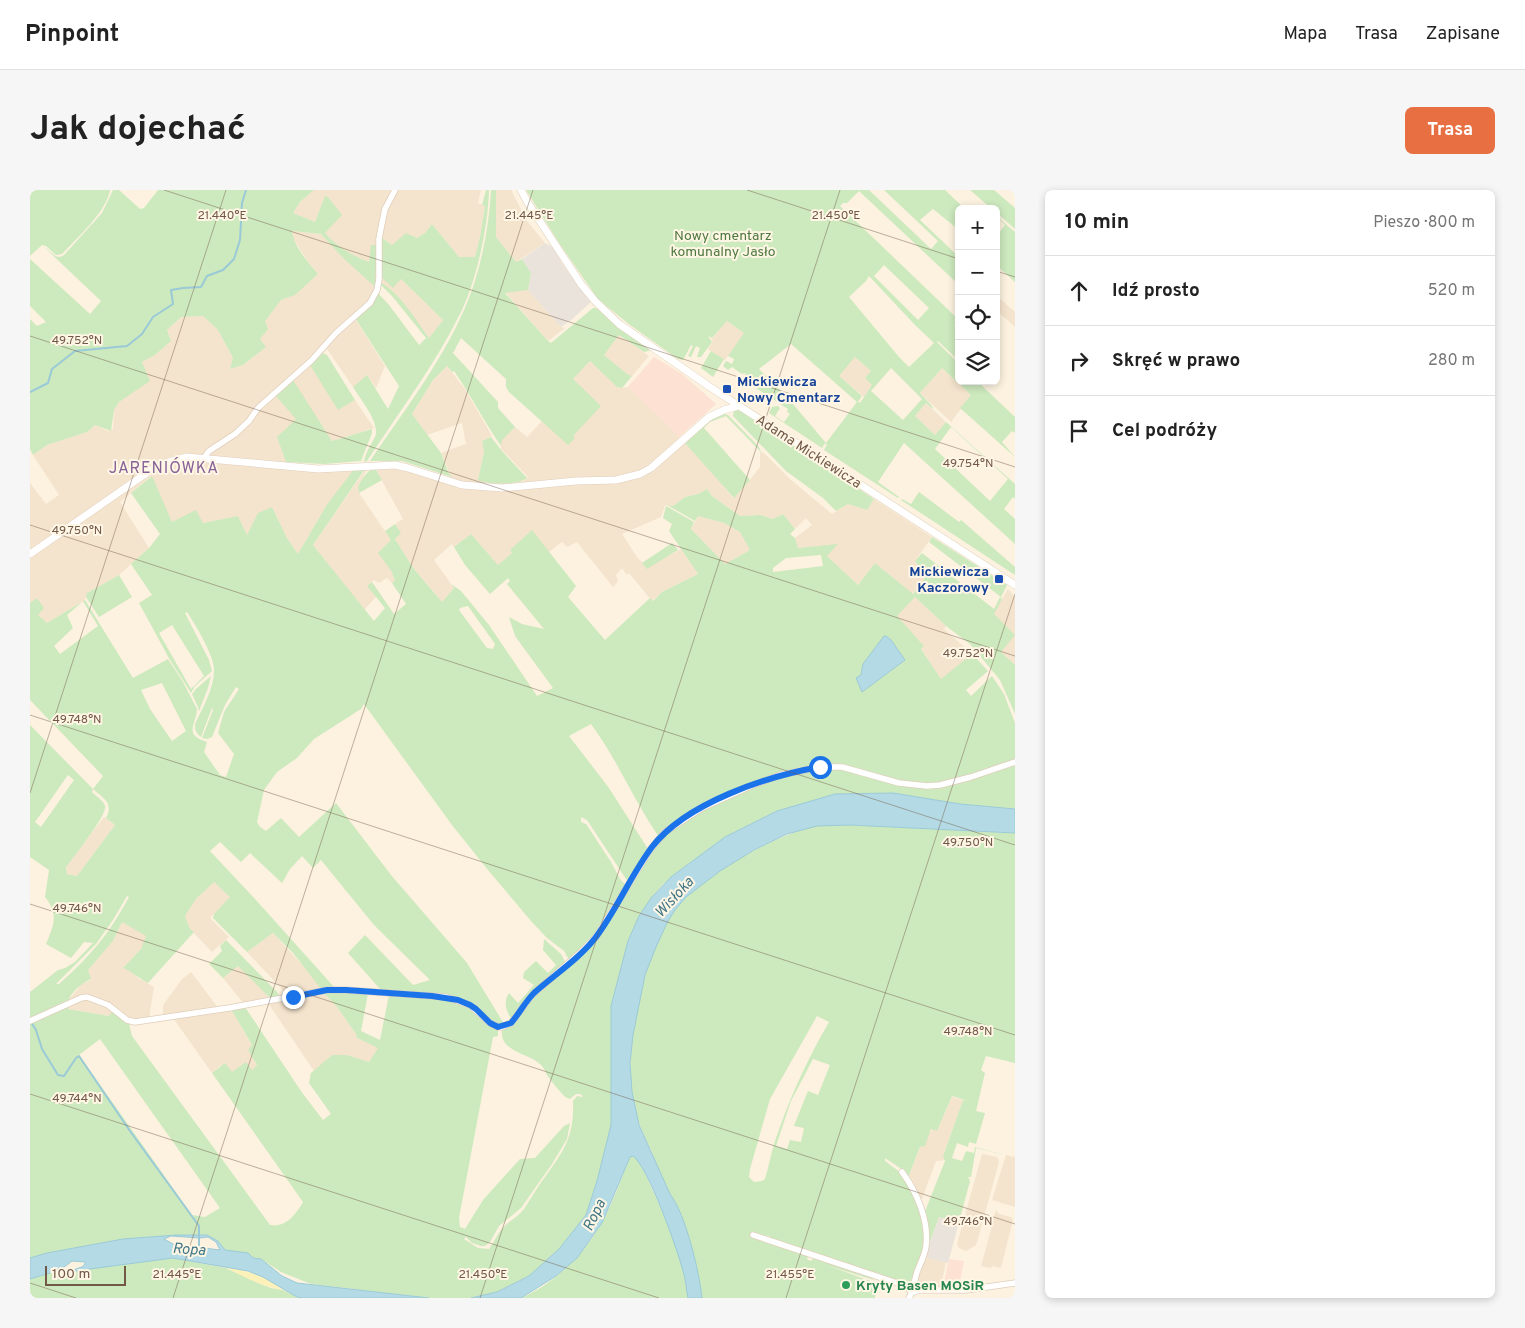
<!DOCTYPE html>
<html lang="pl">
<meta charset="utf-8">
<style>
:root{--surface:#fff;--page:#f6f6f6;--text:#222;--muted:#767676;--line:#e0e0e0;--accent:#e86f42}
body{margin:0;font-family:Overpass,sans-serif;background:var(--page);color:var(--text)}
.controls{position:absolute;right:15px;top:15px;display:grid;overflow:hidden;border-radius:8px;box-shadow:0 2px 8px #0003}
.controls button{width:45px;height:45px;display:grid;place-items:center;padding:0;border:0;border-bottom:1px solid var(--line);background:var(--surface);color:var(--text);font:25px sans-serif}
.scale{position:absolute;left:15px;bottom:12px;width:81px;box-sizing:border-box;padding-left:5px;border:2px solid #725847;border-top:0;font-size:14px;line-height:18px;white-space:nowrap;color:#725847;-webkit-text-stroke:4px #fff6e5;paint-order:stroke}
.stop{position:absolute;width:15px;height:15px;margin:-11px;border:4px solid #1a73e8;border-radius:50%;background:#fff}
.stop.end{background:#1a73e8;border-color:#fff;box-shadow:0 1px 5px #0008}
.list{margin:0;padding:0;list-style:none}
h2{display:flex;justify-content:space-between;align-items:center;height:65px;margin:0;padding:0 20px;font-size:21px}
h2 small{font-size:16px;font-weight:400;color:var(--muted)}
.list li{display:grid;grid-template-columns:32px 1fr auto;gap:15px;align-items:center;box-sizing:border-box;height:70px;padding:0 20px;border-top:1px solid var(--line)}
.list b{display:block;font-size:19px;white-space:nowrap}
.list em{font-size:16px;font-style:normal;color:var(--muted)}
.icon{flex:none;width:28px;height:28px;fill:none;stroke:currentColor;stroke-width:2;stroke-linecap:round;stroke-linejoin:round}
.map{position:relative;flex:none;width:985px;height:1108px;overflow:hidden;border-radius:8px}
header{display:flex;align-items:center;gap:30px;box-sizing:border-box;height:70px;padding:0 25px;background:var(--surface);border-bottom:1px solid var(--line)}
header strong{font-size:24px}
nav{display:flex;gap:28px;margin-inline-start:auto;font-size:18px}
.intro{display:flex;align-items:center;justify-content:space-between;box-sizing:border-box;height:120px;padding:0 30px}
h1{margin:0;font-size:35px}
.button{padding:12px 22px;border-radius:8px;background:var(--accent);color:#fff;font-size:18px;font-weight:700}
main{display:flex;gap:30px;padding:0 30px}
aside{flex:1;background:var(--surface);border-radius:8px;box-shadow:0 2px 8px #0003}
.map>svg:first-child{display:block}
.residential{fill:#f4e4cd}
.commercial{fill:#fde1d2}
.industrial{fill:#eae3db}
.green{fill:#cde9be;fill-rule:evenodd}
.sand{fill:#fcf1b9}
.water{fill:#b4dbe5;stroke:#9acad7;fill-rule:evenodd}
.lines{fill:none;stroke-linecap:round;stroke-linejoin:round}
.stream{stroke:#9acad7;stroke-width:2}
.minor-casing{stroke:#e0cebb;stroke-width:7}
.tertiary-casing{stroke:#e0cebb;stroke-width:8}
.minor{stroke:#fff;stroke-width:5.5}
.tertiary{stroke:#fff;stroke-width:7}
.route{stroke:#1a73e8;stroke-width:6}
.ticks{fill:none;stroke:#725847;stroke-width:1;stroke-opacity:0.45}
.transit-dot{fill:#1a4fb4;stroke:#fff6e5;stroke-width:2}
.leisure-dot{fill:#2e9e5b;stroke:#fff6e5;stroke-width:2}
.labels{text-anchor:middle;stroke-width:4;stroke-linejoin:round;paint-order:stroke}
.park-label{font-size:14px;fill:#4d783f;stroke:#fff6e5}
.transit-label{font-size:14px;font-weight:bold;fill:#164399;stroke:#fff6e5;text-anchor:start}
.street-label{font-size:14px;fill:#725847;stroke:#fff6e5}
.leisure-label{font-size:14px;font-weight:bold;fill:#27864d;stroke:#fff6e5;text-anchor:start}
.water-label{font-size:15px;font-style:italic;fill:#417786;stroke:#fff6e5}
.quarter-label{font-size:16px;letter-spacing:1px;fill:#876296;stroke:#fff6e5}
.ticks-label{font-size:12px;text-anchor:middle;fill:#725847;stroke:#fff6e5;stroke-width:4;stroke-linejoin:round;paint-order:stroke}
</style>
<header>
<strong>Pinpoint</strong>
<nav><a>Mapa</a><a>Trasa</a><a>Zapisane</a></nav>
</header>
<div class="intro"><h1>Jak dojechać</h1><a class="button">Trasa</a></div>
<main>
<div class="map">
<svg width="985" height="1108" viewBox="0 0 985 1108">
<rect width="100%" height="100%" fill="#fcf2df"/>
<g class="residential">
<path d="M284 0H451L448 13 455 16 450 47 445 67H429L402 34 395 43 387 48 378 45 362 55 351 47 371 89 413 130 399 148 380 123 351 92 349 100 325 129 355 176 346 198 337 185 323 197 297 159 293 163 308 219 325 210 344 238 302 251 288 229 266 230 248 247 257 274 295 276 331 273V276H339L328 297 329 303 361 350 349 363 362 382 365 391 362 393 357 388 349 393 344 390 338 396 346 407 334 420 283 355 335 280 296 316 268 364 257 348 242 317 217 345 208 326 173 333 142 332 121 286 90 312 119 358 89 385 57 403 55 410 17 433 7 425 8 408 0 413V293L16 314 29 305 3 265 17 255 57 242 65 235 78 241 83 239 84 220 89 212 101 202 112 172 125 165 141 151 137 140 151 127 173 126 188 140 203 168 200 179 213 175 236 157 229 149 235 131 243 118 251 110 260 107 288 84 276 69 263 48 262 41 291 44 312 67 345 96 340 73 317 62 304 53 295 43V6L285 32 263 23 270 12Z"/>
<path d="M466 0H481L497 31 515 53 486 72 466 47Z"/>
<path d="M498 100 531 137 535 138 518 151 475 102Z"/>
<path d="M966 105 985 122V137L966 120Z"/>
<path d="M697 131 715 143 695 170 678 159 683 151 681 150Z"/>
<path d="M589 145 619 166 602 186 597 184 574 165Z"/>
<path d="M825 167 841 181 842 195 834 207 809 186Z"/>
<path d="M560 171 589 198 598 197 639 236 677 276 703 308 711 301 730 277V262L734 263 761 290 802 324 818 314 837 320 844 309 902 347 885 371 895 388 882 404 845 373 828 395 797 366 807 355 767 358 765 348 782 335 776 328 765 339 753 324 743 329 730 325 710 326 682 306 677 299 668 304 655 307 643 316 635 315 631 327 592 344 607 367 617 378 651 359 668 384 632 402 622 411 599 383 597 385 592 378 586 385 588 391 583 397 547 352 537 357 532 352 519 362 502 341 480 360 482 363 468 375 441 344 424 357 422 354 404 370 424 398 412 412 384 379 365 349 370 343 365 334 373 329 345 278 349 275 407 288 421 287 411 263 436 254 432 233 397 245 382 224 403 190 417 176 435 199 462 246 452 251 454 262 448 290 493 291 498 287 471 259V250L485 237 497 247 512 231 538 254 544 248 543 247V189Z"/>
<path d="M912 178 941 205 921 232 890 203Z"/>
<path d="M896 213 916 232 905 245 885 226Z"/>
<path d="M668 326 694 333 710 342 720 360 695 374 661 339Z"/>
<path d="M978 399 985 407V475L971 462 984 445 963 424Z"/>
<path d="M885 407 916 436 914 439 942 464 911 490 891 458 894 456 866 426Z"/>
<path d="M74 627 85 635 47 686 37 684 36 677Z"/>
<path d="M184 692 201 707 181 727V729L199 747 182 762 160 739 155 726 166 709Z"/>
<path d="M92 732 117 745 111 759 93 778 102 781 108 788 124 797 120 822V830L108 831 38 819 40 808 52 794 61 790 57 781 83 751Z"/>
<path d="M243 743 287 791 294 803 307 817 326 844 327 848 349 858 339 872 317 865H302L284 881 238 813 259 810 253 800 217 762Z"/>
<path d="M208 776 222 788 242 811 215 815 193 788Z"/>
<path d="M161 782 189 819 199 818 203 822 222 856 218 860 227 875 222 880 202 883 191 875 182 883 143 828H133V815L152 789Z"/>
<path d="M922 907 933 910 913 965 915 970 906 971 892 1009 889 1010 878 988 891 956 902 939 907 941Z"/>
<path d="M952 964 967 967 969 972 947 1052 945 1056 936 1061 929 1058 927 1054Z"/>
<path d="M976 965 984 967 985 966V1017L962 1010Z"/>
<path d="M966 1020 969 1024 981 1027 983 1030 971 1078 962 1076 961 1078 951 1076 962 1036 959 1035 961 1029H963Z"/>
<path d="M895 1067 916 1072 911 1097 898 1096 887 1090Z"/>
</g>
<g class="commercial">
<path d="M624 167 652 184 686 214 649 247 598 197Z"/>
<path d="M919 1069 934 1071 929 1096 913 1097Z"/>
</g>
<g class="industrial">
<path d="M515 53 522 57 535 78 561 112 541 130 531 137 498 100 501 83 492 69Z"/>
<path d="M909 1027 929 1032 918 1073 895 1067Z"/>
</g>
<g class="green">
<path d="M0 0H80C77 21 47 48 32 64L26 65 16 56 12 55 0 66Z"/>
<path d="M83 0H89L110 19 114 18 128 0H284L270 12 263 23 285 32 295 6 298 7 312 25 295 43C308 58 322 65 339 72L341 55H347L345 97 312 67 291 44 262 41C264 57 278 72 288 84L265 105 251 110 235 131 238 139 230 149 236 157 213 175 200 179 203 168 188 140 173 126 151 127 137 140 141 151 125 165 112 172 120 191 89 212 84 220 81 241 65 235 57 242 17 255 3 265 0 259V129L7 136 16 132 0 116V69L60 124 71 111 14 57C21 61 26 71 34 65L72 23Z"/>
<path d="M456 0H459C458 38 447 88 431 122 405 175 369 222 337 271L334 272C335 263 341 255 345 247 351 233 330 209 323 197L337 185 358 219 369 196 325 128 348 103 359 115 389 155 396 148 362 106 350 94V92C371 104 385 129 399 148L413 130 371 89 363 98 350 86 351 47 362 55 376 43 387 48 395 43 402 34 429 67H445L450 47 455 16 452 15Z"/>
<path d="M461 0H466V47L486 72 492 69 501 83 498 100 475 103 518 151 521 153 563 118H566L589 138 622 160 614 162 589 145 574 165 597 184 602 186 592 198 587 197 560 171 543 189 571 216 543 246 545 248 538 255 479 202 476 197V189L431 148 423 163 468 212V218L485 237 472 250 471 256C454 232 441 205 424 181L422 182 417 176 403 190 382 224 411 263 418 282 422 287 372 271H340C375 219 416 167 439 108 452 74 459 36 461 0Z"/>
<path d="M496 0H839L901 59 908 51 854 0H915L935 19H929V40L903 19 890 30 929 67V95L829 1 817 13H813L810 16 929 130 924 135 929 140V171L908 151 907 152 929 174V191H947L985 227V243L982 241 972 252 985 267 930 218 941 205 912 178 890 203 902 216 903 219 896 213 885 226 905 245 916 232 985 294V309L983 307 974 319 985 329V354L874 253 848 292 869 307 868 308 794 260 797 255 795 253 792 258 739 223 742 217 748 216 750 218 745 226 754 232 760 224 757 222 758 219 712 189 716 183 712 184 702 177 698 180 693 176 696 171 702 174 704 169 698 166 714 143 697 131 682 148 678 146 682 152 671 167H667L670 158 666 156 661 167 658 166 663 156 661 155 653 170 648 169 600 135 568 109 529 53ZM854 75 899 118 888 130 844 86ZM839 86 885 135 904 153 879 177 869 167 819 107 836 91ZM761 154 827 212 796 253 757 207 729 179ZM825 167 841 181 835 188 842 195 830 213 828 212 832 206 809 186ZM861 178 892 209 873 230 841 201ZM921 237 978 289 960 311 905 259Z"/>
<path d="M940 0H964L985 18V39L966 22V19H962Z"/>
<path d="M966 26 985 42V92L966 75V47L975 35Z"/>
<path d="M681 161 694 169 683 187 671 178Z"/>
<path d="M293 163 297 165 325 210 308 220 280 175Z"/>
<path d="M263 190 302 251 342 239V243L331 271 294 274 256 272 247 247 266 229 246 206Z"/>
<path d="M710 220 844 309 837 320 818 314 806 321 793 308 756 281 703 226 704 221Z"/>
<path d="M694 224 698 225 728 256 732 263 696 226 680 232 674 238 720 290 704 308 655 253 681 229Z"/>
<path d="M461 247 472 261 497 288C489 295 457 295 448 290L454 262 452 251Z"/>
<path d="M345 278 352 290 329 303 328 297C332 289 336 281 345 278Z"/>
<path d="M324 279H335L283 355 344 431 355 418 337 396 342 392 364 424 376 414 362 393 365 391 362 382 348 363 361 350 355 341 365 334 371 343 365 349 384 379 412 412 424 398 421 394 431 401 459 435 507 506 523 498 485 446 479 427 492 434 514 439 477 394 480 391 478 388 460 404 435 375 424 357 441 344 468 375 482 363 480 360 502 340 546 396 538 407 575 450 620 408 623 411 632 402 668 384 639 341 642 334 633 328 636 316 664 332 661 339 695 374 720 360 710 342 694 333 668 326 665 331 637 315 643 316 655 307 668 304 677 299 682 306 710 326 730 325 743 329 753 324 765 339 760 344 765 348 768 358 808 354 797 366 828 395 845 373 883 404 895 388 885 371 892 363 964 419 970 407 972 409 964 424 985 445 971 462 985 475V524L970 490 940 454 916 436 885 407 867 426 894 456 891 459 911 489 942 464 958 481 936 500 941 506 962 486 974 504 985 533V571C957 581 927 594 897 594 866 595 838 578 809 574 762 568 662 615 629 647 604 611 587 569 561 534L539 546 579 598 618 659 598 692 557 630 551 627V632L556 634 581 672 590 689 596 695 566 744 558 754 539 770 534 761 517 748 501 731 458 680 422 635 334 514 331 519 284 549 267 568 247 582 234 600 227 632 230 637 236 641 251 628 269 647 306 613 361 685 437 773 474 834H466C459 828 452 821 445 816 424 802 377 802 351 800L318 763 335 745 383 795 400 790 344 735 291 670 283 678 272 666 260 679 252 693 220 663 211 672 190 652 180 661 225 709 305 798 291 799 263 763 243 743 217 762 183 728 184 724 200 707 184 692 166 709 155 726 160 739 164 742 118 793C108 788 103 782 93 778L111 759 116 746 92 732 83 751 58 780 61 789C51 794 40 802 38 813L4 828 5 830 38 815V819L79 826 83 821 99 833 102 846 240 1035C256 1038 266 1024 273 1012L182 883 195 873 202 882 216 872 222 880 227 875 218 860 222 855 201 819 215 817 273 904 293 930 301 924 279 893 281 883 302 865H317L339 872 348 858 327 848 326 844 307 817 294 803 308 801 338 803 331 841 350 850 359 805C380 806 414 806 434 814 447 820 455 836 468 840V846L463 847 429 1028 430 1037 435 1039 453 1010 490 969 505 968 534 936 540 933 537 949 522 974 491 1018 469 1036 460 1052 455 1056H451L442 1053 436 1047 434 1049 448 1058 459 1059C464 1053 466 1046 471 1040 477 1032 487 1028 494 1019 499 1012 503 1004 508 997 529 966 545 952 543 911L547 906 552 907 553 906 550 904H546L540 909 535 907C529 900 522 893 517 885 515 881 514 878 511 875 500 863 469 862 472 840 487 833 493 819 504 807 525 786 550 769 570 746L607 683 622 660 635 644 684 613 711 601 749 587 793 578 821 580 874 595 899 597 932 592 985 574V619L930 614 863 603 805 604 747 621 695 647 641 687 633 694 621 708 609 726 598 751 581 816V935L567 991 556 1025 529 1059 499 1086 467 1102 441 1108H399L281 1094 251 1082 231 1069 223 1068 218 1063 195 1060 188 1051 177 1045H146L93 1049 17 1063 0 1068V802L28 780 35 778 45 772 63 753 54 752 41 768 16 754C24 735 29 724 15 707L19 680 0 667V535L63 599 73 586 0 510V413L7 408 14 418 8 425 17 433 55 410 103 488 138 469 153 492 167 519C166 536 153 544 177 552L174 562 190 585 196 587 204 564 188 543 194 522 209 499 206 497 195 515 182 547 177 549 172 548 183 520 182 518 171 547C166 543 165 541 165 534 173 517 185 497 184 478 183 464 165 434 157 422L155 423 179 470 182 481 165 496 161 503 140 470 109 413 122 405 101 374 119 358 130 344 101 303 122 286 142 332 166 320 173 333 208 326 217 345 228 323 242 317 257 348 268 364 296 316ZM791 365 793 376 743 382V378L756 368ZM53 411 68 436 30 464 24 456 43 438 37 425ZM438 416 465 454 463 459 457 458 429 420 430 418ZM142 435 174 486 161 499 129 443ZM854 446H856L861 450 875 470 832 502 826 488 831 485 833 474ZM132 493 156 541 142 551 120 519 111 500ZM38 585 44 590 11 637 5 632ZM63 599C74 609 84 613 76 628L85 635 47 686 37 684 36 677C43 668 78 624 75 616 74 611 66 606 62 602ZM97 706 99 707C79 744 60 767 29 794H26L66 754 83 730ZM70 849 190 1018 175 1027 162 1025 49 865Z"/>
<path d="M889 302 929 332 931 330 985 377V385L871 310 872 309 881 314Z"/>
<path d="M902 347 977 395 971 407 899 352Z"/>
<path d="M642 353 648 360 617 379 612 373Z"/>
<path d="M89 385 102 407 69 427 56 407 57 403Z"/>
<path d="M181 486 178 498 169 521 168 517 162 504 166 499Z"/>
<path d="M820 635 985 643V873L956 866 951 880 955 883 946 921 955 923 946 954 939 952 938 957 927 953 922 968 932 971 936 961 944 963 945 957 975 965 946 958 941 987H938L940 991 929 1032 909 1027 896 1063 894 1024 915 971 913 966 933 910 938 911 922 906 907 941 901 939 895 956 890 957 878 988 870 978 855 968V971L871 983 885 1007 892 1026 894 1059 880 1093 866 1091 741 1049 738 1045 736 1047 778 1066 777 1069 780 1071 785 1068 841 1087 844 1090 799 1076 843 1092 846 1097 845 1108H672C669 1081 656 1025 640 1004 635 992 629 981 624 969 623 966 622 961 620 958 611 940 604 923 602 902 595 848 614 765 645 720 668 687 747 644 786 636 797 634 809 635 820 635ZM787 826 799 832C777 870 759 909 745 951 741 963 739 976 735 989L732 991 724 992 719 987 720 979 740 909ZM783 869 800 875 788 905 778 901 765 933 764 936 774 938 771 952 760 950 757 959 746 956 761 911Z"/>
<path d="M514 749 531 764 535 772 481 829C476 820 473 812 479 803L488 813 504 795 493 788 494 782 506 771 518 783 526 775 513 760Z"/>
<path d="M196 750 247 802 249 805 248 807 240 808 208 776 193 788 179 774 192 761 190 756Z"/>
<path d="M603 966 606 968 614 981 641 1041 654 1084 658 1108H491C524 1094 553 1065 571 1034 583 1013 591 989 600 967Z"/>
<path d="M143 1068 196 1078 228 1093 241 1098 253 1100 267 1107 273 1108H0V1089L19 1083Z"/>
</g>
<path class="sand" d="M196 1078C218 1080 236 1086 253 1100 233 1097 215 1087 196 1078Z"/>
<g class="water">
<path d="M854 446H856L861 450 875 470 832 502 826 488 831 485 833 474Z"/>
<path d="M863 603 930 614 985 619V643L820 635 787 636 757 644 724 660 690 681 656 707 645 720 637 733 626 757 615 785 603 845 600 873 602 902 609 935 640 1004C656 1025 669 1081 672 1108H658C656 1099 656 1090 653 1081 648 1061 618 976 603 966L600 967 572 1033 547 1068 526 1086 491 1108H441L467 1102 499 1086 529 1059 556 1025 567 991 581 935V816L598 751 609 726 621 708 641 687 695 647 747 621 805 604Z"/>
<path d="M146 1045H177L188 1051 195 1060 218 1063 223 1068 231 1069 252 1086 267 1093 399 1108H273L267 1107 233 1087 218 1081 143 1068 37 1082 52 1077 55 1074V1072L42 1071C30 1082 15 1084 0 1089V1068L17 1063 93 1049ZM141 1046 170 1048 178 1047 186 1052 190 1060 143 1054 134 1049Z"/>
</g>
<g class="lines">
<g class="stream">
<path d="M0 202 18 193 22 179 45 161 97 156 112 144 123 127 143 114 141 100 153 98 171 97 177 86 193 80 204 69 210 50 212 13 216 0"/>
<path d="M1 832 6 840 12 859 28 885 34 886 46 868 49 866 100 941 169 1036V1058"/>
</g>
<defs>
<g id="minor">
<path d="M174 268 179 261 205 244 219 231 228 218 281 171 306 143 340 113 347 100 349 89V49L352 33 355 19 365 0"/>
<path d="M0 831 51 808 57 807 78 815 97 830 105 832 199 818 297 800H316L416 807 440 815 460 833 468 837H472L481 833 502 805 551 762 566 747 620 660 635 642 672 618 723 595 750 585 790 577H812L869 593 897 596 910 595 941 587 985 572"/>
<path d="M872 982C887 1002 899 1031 896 1056 895 1065 890 1074 887 1082 884 1091 884 1100 879 1108"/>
<path d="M723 1045 870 1094 883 1102"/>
<path d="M883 1102 890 1100H936L985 1093"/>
</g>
<g id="tertiary">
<path d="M491 0 498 13 551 94 565 111 589 134 680 197 985 395"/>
<path d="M0 364 121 280 135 273 157 267 288 279 365 275 378 278 432 295 472 298 546 291 586 290 610 284 621 278 679 227 694 220 705 217 707 214"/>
</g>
</defs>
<use href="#minor" class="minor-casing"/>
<use href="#tertiary" class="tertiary-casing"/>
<use href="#minor" class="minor"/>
<use href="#tertiary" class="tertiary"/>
</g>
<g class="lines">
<path class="route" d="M263 807 297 800H316L402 806 428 810 440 815 446 819 460 833 468 837 481 833C489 824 495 812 504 803 524 785 549 769 566 747 587 719 601 685 622 657 656 613 737 586 790 577"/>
</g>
<path class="ticks" d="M134 0 985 277M717 0 929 69M966 81 985 87M0 146 985 466M0 335 985 655M0 525 985 845M0 603 196 0M0 714 985 1034M0 904 629 1108M0 1093 46 1108M143 1108 503 0M450 1108 810 0M756 1108 985 404"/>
<g class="transit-dot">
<rect x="692" y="194" width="10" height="10" rx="2.5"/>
<rect x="964" y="384" width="10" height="10" rx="2.5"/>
</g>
<circle class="leisure-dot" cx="816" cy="1095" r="5"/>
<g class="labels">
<g class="park-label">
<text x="693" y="50">Nowy cmentarz<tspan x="693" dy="16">komunalny Jasło</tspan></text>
</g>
<g class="transit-label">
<text x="707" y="196">Mickiewicza<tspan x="707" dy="16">Nowy Cmentarz</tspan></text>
<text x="959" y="386" text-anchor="end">Mickiewicza<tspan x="959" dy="16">Kaczorowy</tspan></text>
</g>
<g class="street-label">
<text transform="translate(779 261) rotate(33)" y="5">Adama Mickiewicza</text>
</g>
<g class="leisure-label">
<text x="826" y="1100">Kryty Basen MOSiR</text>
</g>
<g class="water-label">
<text transform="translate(644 707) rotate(-47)" y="5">Wisłoka</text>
<text transform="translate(564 1025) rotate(-64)" y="5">Ropa</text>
<text transform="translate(159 1059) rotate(4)" y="5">Ropa</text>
</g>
<g class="quarter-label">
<text x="134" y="283">JARENIÓWKA</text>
</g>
</g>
<g class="ticks-label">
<text x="192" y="29">21.440°E</text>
<text x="499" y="29">21.445°E</text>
<text x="806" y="29">21.450°E</text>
<text x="47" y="154">49.752°N</text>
<text x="938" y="277">49.754°N</text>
<text x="47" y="344">49.750°N</text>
<text x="938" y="467">49.752°N</text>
<text x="47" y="533">49.748°N</text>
<text x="938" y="656">49.750°N</text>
<text x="47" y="722">49.746°N</text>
<text x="938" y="845">49.748°N</text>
<text x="47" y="912">49.744°N</text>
<text x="938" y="1035">49.746°N</text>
<text x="147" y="1088">21.445°E</text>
<text x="453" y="1088">21.450°E</text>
<text x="760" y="1088">21.455°E</text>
</g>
</svg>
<div class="controls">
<button>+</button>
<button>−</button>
<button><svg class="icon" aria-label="locate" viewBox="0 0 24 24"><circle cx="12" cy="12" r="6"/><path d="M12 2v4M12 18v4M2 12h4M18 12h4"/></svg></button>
<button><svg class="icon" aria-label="layers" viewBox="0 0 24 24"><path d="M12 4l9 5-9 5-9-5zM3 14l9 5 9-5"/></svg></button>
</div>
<div class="scale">100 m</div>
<div class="stop" style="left:790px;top:577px"></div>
<div class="stop end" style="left:263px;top:807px"></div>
</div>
<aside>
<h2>10 min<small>Pieszo · 800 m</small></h2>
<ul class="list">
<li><svg class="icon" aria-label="ahead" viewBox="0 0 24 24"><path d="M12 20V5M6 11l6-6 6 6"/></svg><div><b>Idź prosto</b></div><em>520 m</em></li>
<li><svg class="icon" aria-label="right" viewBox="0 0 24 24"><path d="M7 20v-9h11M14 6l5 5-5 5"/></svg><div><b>Skręć w prawo</b></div><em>280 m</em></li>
<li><svg class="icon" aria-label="arrive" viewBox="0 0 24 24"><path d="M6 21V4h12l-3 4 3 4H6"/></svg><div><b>Cel podróży</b></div></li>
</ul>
</aside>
</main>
